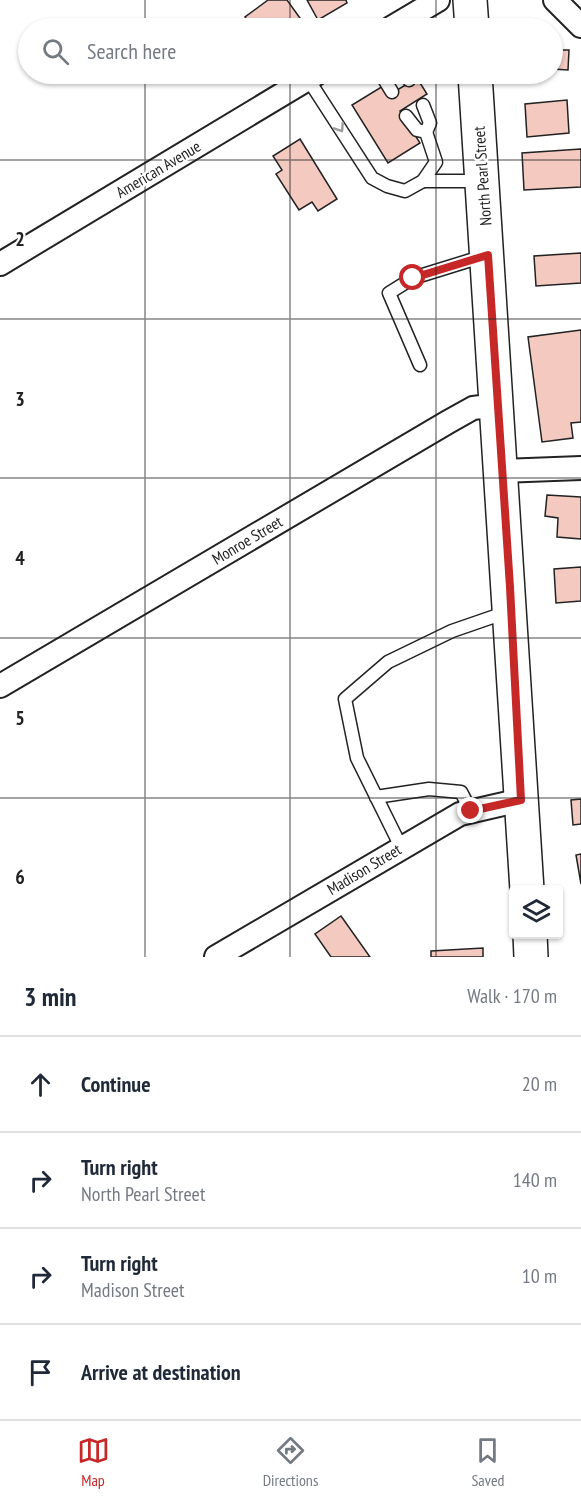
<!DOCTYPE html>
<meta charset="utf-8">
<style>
:root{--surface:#fff;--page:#f6f6f7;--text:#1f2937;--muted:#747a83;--line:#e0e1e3;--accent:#c62828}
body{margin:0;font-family:"PT Sans Narrow",sans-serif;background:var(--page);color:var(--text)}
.controls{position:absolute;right:18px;bottom:18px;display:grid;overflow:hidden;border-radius:6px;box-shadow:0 2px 4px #0004}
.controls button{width:54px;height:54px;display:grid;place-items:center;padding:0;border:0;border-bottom:2px solid var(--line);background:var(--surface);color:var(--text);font:30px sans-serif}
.stop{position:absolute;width:18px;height:18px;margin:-14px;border:4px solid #c62828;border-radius:50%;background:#fff}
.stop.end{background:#c62828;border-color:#fff;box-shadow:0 2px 6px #0008}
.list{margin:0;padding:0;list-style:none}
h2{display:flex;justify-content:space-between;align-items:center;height:78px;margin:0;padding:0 24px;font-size:26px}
h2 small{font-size:20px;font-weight:400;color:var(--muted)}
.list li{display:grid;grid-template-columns:39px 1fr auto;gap:18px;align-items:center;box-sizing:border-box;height:96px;padding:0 24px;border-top:2px solid var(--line)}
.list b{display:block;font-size:22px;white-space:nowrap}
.list p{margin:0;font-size:20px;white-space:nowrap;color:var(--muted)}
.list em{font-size:20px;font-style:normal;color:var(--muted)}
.icon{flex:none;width:33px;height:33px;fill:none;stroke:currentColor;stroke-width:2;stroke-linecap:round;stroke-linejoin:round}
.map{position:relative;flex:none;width:581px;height:957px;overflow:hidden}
.search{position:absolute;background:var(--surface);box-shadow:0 2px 4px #0004;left:18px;right:18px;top:18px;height:66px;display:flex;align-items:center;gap:15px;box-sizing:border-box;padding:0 21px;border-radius:33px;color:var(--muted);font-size:22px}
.sheet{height:462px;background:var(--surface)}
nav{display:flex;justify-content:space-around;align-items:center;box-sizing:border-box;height:84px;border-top:2px solid var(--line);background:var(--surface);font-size:16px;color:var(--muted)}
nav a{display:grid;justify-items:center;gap:3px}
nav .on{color:var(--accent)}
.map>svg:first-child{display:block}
.building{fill:#f3c9c0;stroke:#222;stroke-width:1.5}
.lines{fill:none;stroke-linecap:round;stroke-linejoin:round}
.service-casing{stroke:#222;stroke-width:15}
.minor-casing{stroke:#222;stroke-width:26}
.primary-casing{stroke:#222;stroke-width:36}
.service{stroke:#fff;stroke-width:12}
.minor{stroke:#fff;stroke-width:22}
.primary{stroke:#fff;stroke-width:33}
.oneway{stroke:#9c9c9c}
.route{stroke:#c62828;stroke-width:8}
.grid{fill:none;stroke:#222;stroke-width:1.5;stroke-opacity:0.55}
.labels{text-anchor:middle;stroke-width:4.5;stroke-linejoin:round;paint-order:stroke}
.street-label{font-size:16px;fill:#222;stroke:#fff}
.grid-label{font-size:20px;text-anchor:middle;font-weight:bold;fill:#222;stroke:#fff;stroke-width:4.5;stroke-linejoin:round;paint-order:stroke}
</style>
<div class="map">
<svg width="581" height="957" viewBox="0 0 581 957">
<rect width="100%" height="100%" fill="#fff"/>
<g class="building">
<path d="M268 0H287L305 25 299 28H253L245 17Z"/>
<path d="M307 0H346L347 3 318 20Z"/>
<path d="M552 50H569L568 70 552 69Z"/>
<path d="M417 78 427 94 400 111 420 143 388 163 352 105 383 86 389 95Z"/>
<path d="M567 100 569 133 527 137 525 104Z"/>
<path d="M300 139 337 199 318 211 312 202 299 210 276 174 282 170 273 156Z"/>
<path d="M581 149V187L524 190 522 153Z"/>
<path d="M581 253V283L536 286 534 256Z"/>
<path d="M581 330V422L571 423 573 438 542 442 528 337Z"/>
<path d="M547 495 581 497V539L557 537 558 518 545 516Z"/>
<path d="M581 567V601L556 603 554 569Z"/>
<path d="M581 799V824L573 825 571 800Z"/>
<path d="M581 854V884L576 855Z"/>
<path d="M341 916 370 957H331L315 934Z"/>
<path d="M483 948V957H431V951Z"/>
</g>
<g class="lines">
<defs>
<g id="service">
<path d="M381 74 392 92"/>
<path d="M406 74 409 80"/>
<path d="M308 79 372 178 387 186 405 191 423 181 436 162 426 132 417 130 406 116"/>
<path d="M423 105 430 123 426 132"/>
<path d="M423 181H481"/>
<path d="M420 365 389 293 413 278 484 256"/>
<path d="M376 797 429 789 461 792 471 811"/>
<path d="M401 847 357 758 345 699 388 662 452 631 507 612"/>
</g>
<g id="minor">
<path d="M555 0 581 26"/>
<path d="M391 28 438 0"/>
<path d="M0 264 316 74"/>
<path d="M501 471 581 468"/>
<path d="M0 686 448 422 473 408 498 405"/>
<path d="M216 957 460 814 521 800"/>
</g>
<g id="primary">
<path d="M470 0 472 28"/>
<path d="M475 74 527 890"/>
<path d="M530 934 531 957"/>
</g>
</defs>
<use href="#service" class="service-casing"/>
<use href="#minor" class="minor-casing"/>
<use href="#primary" class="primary-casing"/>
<use href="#service" class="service"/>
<use href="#minor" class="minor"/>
<use href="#primary" class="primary"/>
</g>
<defs><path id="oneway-chevron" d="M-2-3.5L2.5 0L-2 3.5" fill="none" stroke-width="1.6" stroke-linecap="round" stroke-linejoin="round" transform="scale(1.5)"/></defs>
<use class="oneway" href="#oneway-chevron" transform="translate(340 128) rotate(57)"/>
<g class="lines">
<path class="route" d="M413 278 488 255 510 587 521 800 471 811"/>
</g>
<path class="grid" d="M145 0V28M290 0V28M436 0V28M145 74V957M290 74V957M436 74V957M0 160H581M0 319H581M0 478H581M0 638H581M0 798H581"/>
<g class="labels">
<g class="street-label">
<text transform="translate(158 169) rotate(-31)" y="6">American Avenue</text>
<text transform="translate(482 176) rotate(-94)" y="6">North Pearl Street</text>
<text transform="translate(247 540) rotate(-31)" y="6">Monroe Street</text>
<text transform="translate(364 869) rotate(-31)" y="6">Madison Street</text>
</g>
</g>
<g class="grid-label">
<text x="20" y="246">2</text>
<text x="20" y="406">3</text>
<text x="20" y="565">4</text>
<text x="20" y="725">5</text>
<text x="20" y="884">6</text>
</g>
</svg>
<div class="controls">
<button><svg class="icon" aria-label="layers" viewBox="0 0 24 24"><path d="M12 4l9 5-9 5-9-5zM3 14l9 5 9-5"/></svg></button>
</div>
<div class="stop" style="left:413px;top:278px"></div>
<div class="stop end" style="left:471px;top:811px"></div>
<div class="search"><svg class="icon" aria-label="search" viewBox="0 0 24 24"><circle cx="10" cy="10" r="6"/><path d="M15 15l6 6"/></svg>Search here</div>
</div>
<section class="sheet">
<h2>3 min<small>Walk · 170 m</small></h2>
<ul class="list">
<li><svg class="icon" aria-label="ahead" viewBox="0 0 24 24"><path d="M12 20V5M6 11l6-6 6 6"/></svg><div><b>Continue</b></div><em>20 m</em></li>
<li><svg class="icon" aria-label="right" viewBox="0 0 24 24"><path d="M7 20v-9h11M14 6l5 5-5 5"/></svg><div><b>Turn right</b><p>North Pearl Street</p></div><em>140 m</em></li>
<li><svg class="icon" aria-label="right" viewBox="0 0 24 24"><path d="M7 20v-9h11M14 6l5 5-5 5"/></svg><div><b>Turn right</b><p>Madison Street</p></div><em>10 m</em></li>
<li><svg class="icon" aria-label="arrive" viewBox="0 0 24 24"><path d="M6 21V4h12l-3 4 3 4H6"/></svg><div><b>Arrive at destination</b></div></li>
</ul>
</section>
<nav>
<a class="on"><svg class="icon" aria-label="map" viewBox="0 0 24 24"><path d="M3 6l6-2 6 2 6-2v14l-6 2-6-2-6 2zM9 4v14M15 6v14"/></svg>Map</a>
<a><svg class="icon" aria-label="directions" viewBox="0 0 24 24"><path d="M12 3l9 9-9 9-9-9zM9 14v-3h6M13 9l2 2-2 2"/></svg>Directions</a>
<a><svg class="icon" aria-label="saved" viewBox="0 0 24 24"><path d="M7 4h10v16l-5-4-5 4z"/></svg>Saved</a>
</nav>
